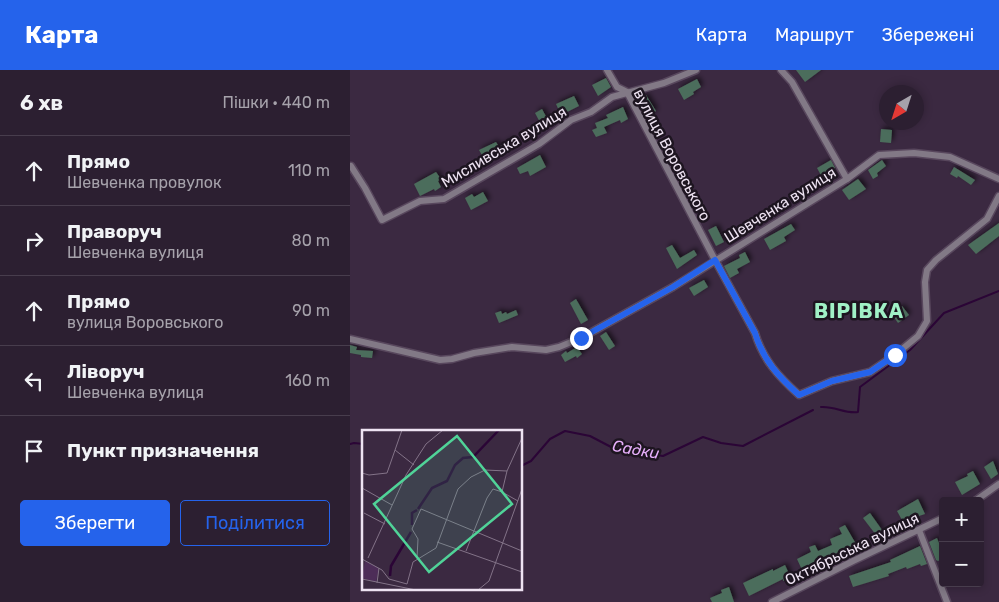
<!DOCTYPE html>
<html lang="uk">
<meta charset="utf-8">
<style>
:root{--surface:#2c1f31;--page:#382c3d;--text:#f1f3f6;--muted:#a6a2ab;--line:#483d4d;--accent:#2563eb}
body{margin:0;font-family:Rubik,sans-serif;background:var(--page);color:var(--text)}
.controls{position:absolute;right:15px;bottom:15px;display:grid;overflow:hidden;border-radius:5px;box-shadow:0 2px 8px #0003}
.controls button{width:45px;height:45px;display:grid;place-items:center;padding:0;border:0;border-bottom:1px solid var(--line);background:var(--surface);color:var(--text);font:25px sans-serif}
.compass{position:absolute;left:529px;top:15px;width:45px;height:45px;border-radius:50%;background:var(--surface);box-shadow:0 2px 8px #0003;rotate:219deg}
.stop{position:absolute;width:15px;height:15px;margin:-11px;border:4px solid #2563eb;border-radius:50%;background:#fff}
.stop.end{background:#2563eb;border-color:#fff;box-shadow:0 1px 5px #0008}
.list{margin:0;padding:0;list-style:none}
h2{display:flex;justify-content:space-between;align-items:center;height:65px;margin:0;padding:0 20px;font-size:21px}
h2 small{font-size:16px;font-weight:400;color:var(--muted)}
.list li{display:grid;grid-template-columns:32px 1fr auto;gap:15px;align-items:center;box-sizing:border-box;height:70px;padding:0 20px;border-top:1px solid var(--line)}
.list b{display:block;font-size:19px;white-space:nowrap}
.list p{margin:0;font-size:16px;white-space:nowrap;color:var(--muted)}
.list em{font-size:16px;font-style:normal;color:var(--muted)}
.actions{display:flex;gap:10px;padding:15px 20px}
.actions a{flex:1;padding:11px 0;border:1px solid var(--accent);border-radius:5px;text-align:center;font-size:18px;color:var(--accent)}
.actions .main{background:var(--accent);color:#fff}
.icon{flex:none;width:28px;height:28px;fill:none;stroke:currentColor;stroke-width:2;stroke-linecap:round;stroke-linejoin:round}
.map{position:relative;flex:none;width:649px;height:532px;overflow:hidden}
header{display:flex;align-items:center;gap:30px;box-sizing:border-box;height:70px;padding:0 25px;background:var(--accent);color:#fff}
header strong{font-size:24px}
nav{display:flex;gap:28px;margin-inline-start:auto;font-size:18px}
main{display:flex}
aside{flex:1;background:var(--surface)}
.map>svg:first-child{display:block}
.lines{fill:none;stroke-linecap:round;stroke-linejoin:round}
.stream{stroke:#2b0536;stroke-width:2}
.building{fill:#4c6d5b;filter:url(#shadow)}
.minor-casing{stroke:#58475d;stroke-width:9}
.minor{stroke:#827986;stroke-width:6}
.route{stroke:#2563eb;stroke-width:6}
.labels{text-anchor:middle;stroke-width:5;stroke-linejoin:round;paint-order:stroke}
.street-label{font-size:15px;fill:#eee3f2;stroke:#1d1520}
.water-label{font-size:16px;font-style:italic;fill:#e5aef9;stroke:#1d1520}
.district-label{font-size:20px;font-weight:bold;letter-spacing:1px;fill:#a0f1c6;stroke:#1d1520}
.inset-river{fill:none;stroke:#2b0536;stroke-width:2.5}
.inset-road{fill:none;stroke:#837388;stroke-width:1}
.view{fill:#50d398;fill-opacity:0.15;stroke:#50d398;stroke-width:2.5}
.inset-edge{fill:none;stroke:#eee3f2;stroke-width:2.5}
</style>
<header>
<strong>Карта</strong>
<nav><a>Карта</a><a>Маршрут</a><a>Збережені</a></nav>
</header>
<main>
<aside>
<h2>6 хв<small>Пішки · 440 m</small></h2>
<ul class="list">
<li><svg class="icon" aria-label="ahead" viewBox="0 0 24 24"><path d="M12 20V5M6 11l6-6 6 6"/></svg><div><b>Прямо</b><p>Шевченка провулок</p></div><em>110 m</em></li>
<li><svg class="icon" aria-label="right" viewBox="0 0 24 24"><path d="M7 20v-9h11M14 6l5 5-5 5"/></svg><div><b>Праворуч</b><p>Шевченка вулиця</p></div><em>80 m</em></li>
<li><svg class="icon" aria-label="ahead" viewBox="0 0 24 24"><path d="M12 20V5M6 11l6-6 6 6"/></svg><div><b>Прямо</b><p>вулиця Воровського</p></div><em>90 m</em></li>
<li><svg class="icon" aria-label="left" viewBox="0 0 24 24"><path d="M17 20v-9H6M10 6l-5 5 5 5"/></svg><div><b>Ліворуч</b><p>Шевченка вулиця</p></div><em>160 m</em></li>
<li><svg class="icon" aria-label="arrive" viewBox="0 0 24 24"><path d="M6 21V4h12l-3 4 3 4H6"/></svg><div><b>Пункт призначення</b></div></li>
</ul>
<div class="actions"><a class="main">Зберегти</a><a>Поділитися</a></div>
</aside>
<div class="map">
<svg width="649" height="532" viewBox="0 0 649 532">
<defs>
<filter id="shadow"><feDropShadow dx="2.5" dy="-2.5" stdDeviation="2.5" flood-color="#0009"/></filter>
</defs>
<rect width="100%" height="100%" fill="#3b2941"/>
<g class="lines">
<g class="stream">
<path d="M471 337C485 336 495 344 508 342L510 317 560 280 594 243 649 221"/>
<path d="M0 374 4 373 14 374"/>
<path d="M171 396 181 391 200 369 215 361 240 366 263 378 313 386 353 367 371 373 393 376 463 340"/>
</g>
</g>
<g class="building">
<path d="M446 0H471L455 12Z"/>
<path d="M256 8 261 17 248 26 242 15Z"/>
<path d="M347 9 351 17 343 22 344 24 334 30 328 19Z"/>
<path d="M296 25 306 41 299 46 289 29Z"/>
<path d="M224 26 229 36 211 45 206 34Z"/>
<path d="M273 37 278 49 271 53 270 50 254 57 257 63 246 67 242 60 247 58 245 53 258 48 256 45Z"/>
<path d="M192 39 199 52 192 56 185 43Z"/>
<path d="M531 59 542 60 541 73 530 72Z"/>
<path d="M162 69 165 76 136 92 129 80 146 72 149 77Z"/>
<path d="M190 85 196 97 180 106 178 101 170 104 167 98Z"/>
<path d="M481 90 485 98 472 107 467 98Z"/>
<path d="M532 90 536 96 527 103 528 106 523 109 518 100Z"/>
<path d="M604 97 625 110 621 115 608 106 607 108 600 104Z"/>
<path d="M86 102 91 109 88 111 91 117 85 121 84 119 70 126 64 114Z"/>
<path d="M508 109 516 119 499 130 492 120Z"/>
<path d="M133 122 138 131 121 140 115 128 122 124 124 127Z"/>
<path d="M649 153V166L626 184 618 175Z"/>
<path d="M441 154 445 160 434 167 436 171 420 180 414 169Z"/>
<path d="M366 156 374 172 366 176 358 160Z"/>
<path d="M322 175 330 188 344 180 347 185 327 199 316 178Z"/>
<path d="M395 182 400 192 387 199 389 203 380 208 374 196 390 188 389 185Z"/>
<path d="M354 210 358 217 344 226 339 218Z"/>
<path d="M226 229 238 250 231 254 220 233Z"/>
<path d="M552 236 559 245 548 253 541 243Z"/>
<path d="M166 240 168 245 149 253 145 243 151 241 152 244 156 242 157 244Z"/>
<path d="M256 262 265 276 259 280 250 266Z"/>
<path d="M0 275 7 277 6 280 23 281 22 288 11 287V285L0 283Z"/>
<path d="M227 277 232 284 227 288 226 286 215 292 211 285 216 281 217 283Z"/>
<path d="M643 391 648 404 641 409 634 397Z"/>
<path d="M623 401 630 414 612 425 605 412 618 406 617 404Z"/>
<path d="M568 429 575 444 569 446 568 443 552 450 547 441Z"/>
<path d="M520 443 532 460 526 465 513 448Z"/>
<path d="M495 455 506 474 472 490V491L453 502 447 489 461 482 459 477 465 475 468 481 482 475 480 469 492 464 489 458Z"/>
<path d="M587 468 593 483V489L588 491 586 490 579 472Z"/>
<path d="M570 476 577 494 571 496 570 494 557 499 556 497 538 504 539 506 503 517 499 506 541 492 540 490Z"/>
<path d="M435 495 441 508 433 511V509L399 526 393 513 423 499V501Z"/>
<path d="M379 517 384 532H362L360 528 372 523 371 520Z"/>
</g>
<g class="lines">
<defs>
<g id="minor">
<path d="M257 0 267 17 277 22 365 190 405 263C413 290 429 307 449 325L482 311 520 302 545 285 568 266 577 251 575 212 577 200 586 190 637 149 649 126"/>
<path d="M431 0 442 12 497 109"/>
<path d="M0 97 1 96 15 118 32 150 70 131 94 129 189 74 221 50 241 42 262 27 314 13 346 0"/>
<path d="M0 269 90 290 102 289 124 283 162 277 196 280 209 277 231 268 323 217 497 109 529 85 564 83 600 87 649 109"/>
<path d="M625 431 649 414"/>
<path d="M569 460 597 532"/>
<path d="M422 532 503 491 593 448"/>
</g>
</defs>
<use href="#minor" class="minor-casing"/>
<use href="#minor" class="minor"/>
</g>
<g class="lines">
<path class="route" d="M231 268 323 217 365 190 405 263C413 290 429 307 449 325L482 311 520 302 545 285"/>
</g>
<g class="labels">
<g class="street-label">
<text transform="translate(154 77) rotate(-31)" y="5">Мисливська вулиця</text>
<text transform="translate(322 85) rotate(62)" y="5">вулиця Воровського</text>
<text transform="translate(430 135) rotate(-32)" y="5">Шевченка вулиця</text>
<text transform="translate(502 479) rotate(-26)" y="5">Октябрьська вулиця</text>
</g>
<g class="water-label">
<text transform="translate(286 379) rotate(10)" y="6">Садки</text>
</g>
<g class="district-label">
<text x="509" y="248">ВІРІВКА</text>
</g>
</g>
<g transform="translate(12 360)">
<rect width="160" height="160" fill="#3b2941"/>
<path d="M3 131 17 138 14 152 0 148Z" fill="#4d2d58"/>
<path class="inset-river" d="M56 79 70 58 85 51 93 35 101 28 111 27 137 0M50 95V83L55 80M28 146 29 136 49 102"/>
<path class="inset-road" d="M33 20 52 35M0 43 7 45 25 43 40 0M0 58 30 75M140 62 156 71M2 83 23 94M75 112 160 142M104 121 125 68 131 59 140 62 145 41 160 8M6 128 44 45 64 14 81 0M55 128 56 109 50 99 59 79 160 121M0 129 20 140 27 149 45 154 51 132 74 118 96 59 109 47 123 40 145 41M0 149 54 160M15 153 17 138M116 160 127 151 160 59"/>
<path class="view" d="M95 6 150 74 67 142 12 74Z"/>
<rect width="160" height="160" class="inset-edge"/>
</g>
</svg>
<div class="controls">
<button>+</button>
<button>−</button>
</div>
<svg class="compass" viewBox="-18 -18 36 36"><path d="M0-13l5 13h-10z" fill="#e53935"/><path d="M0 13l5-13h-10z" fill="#a6a2ab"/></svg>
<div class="stop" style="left:545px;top:285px"></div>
<div class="stop end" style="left:231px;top:268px"></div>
</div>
</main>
